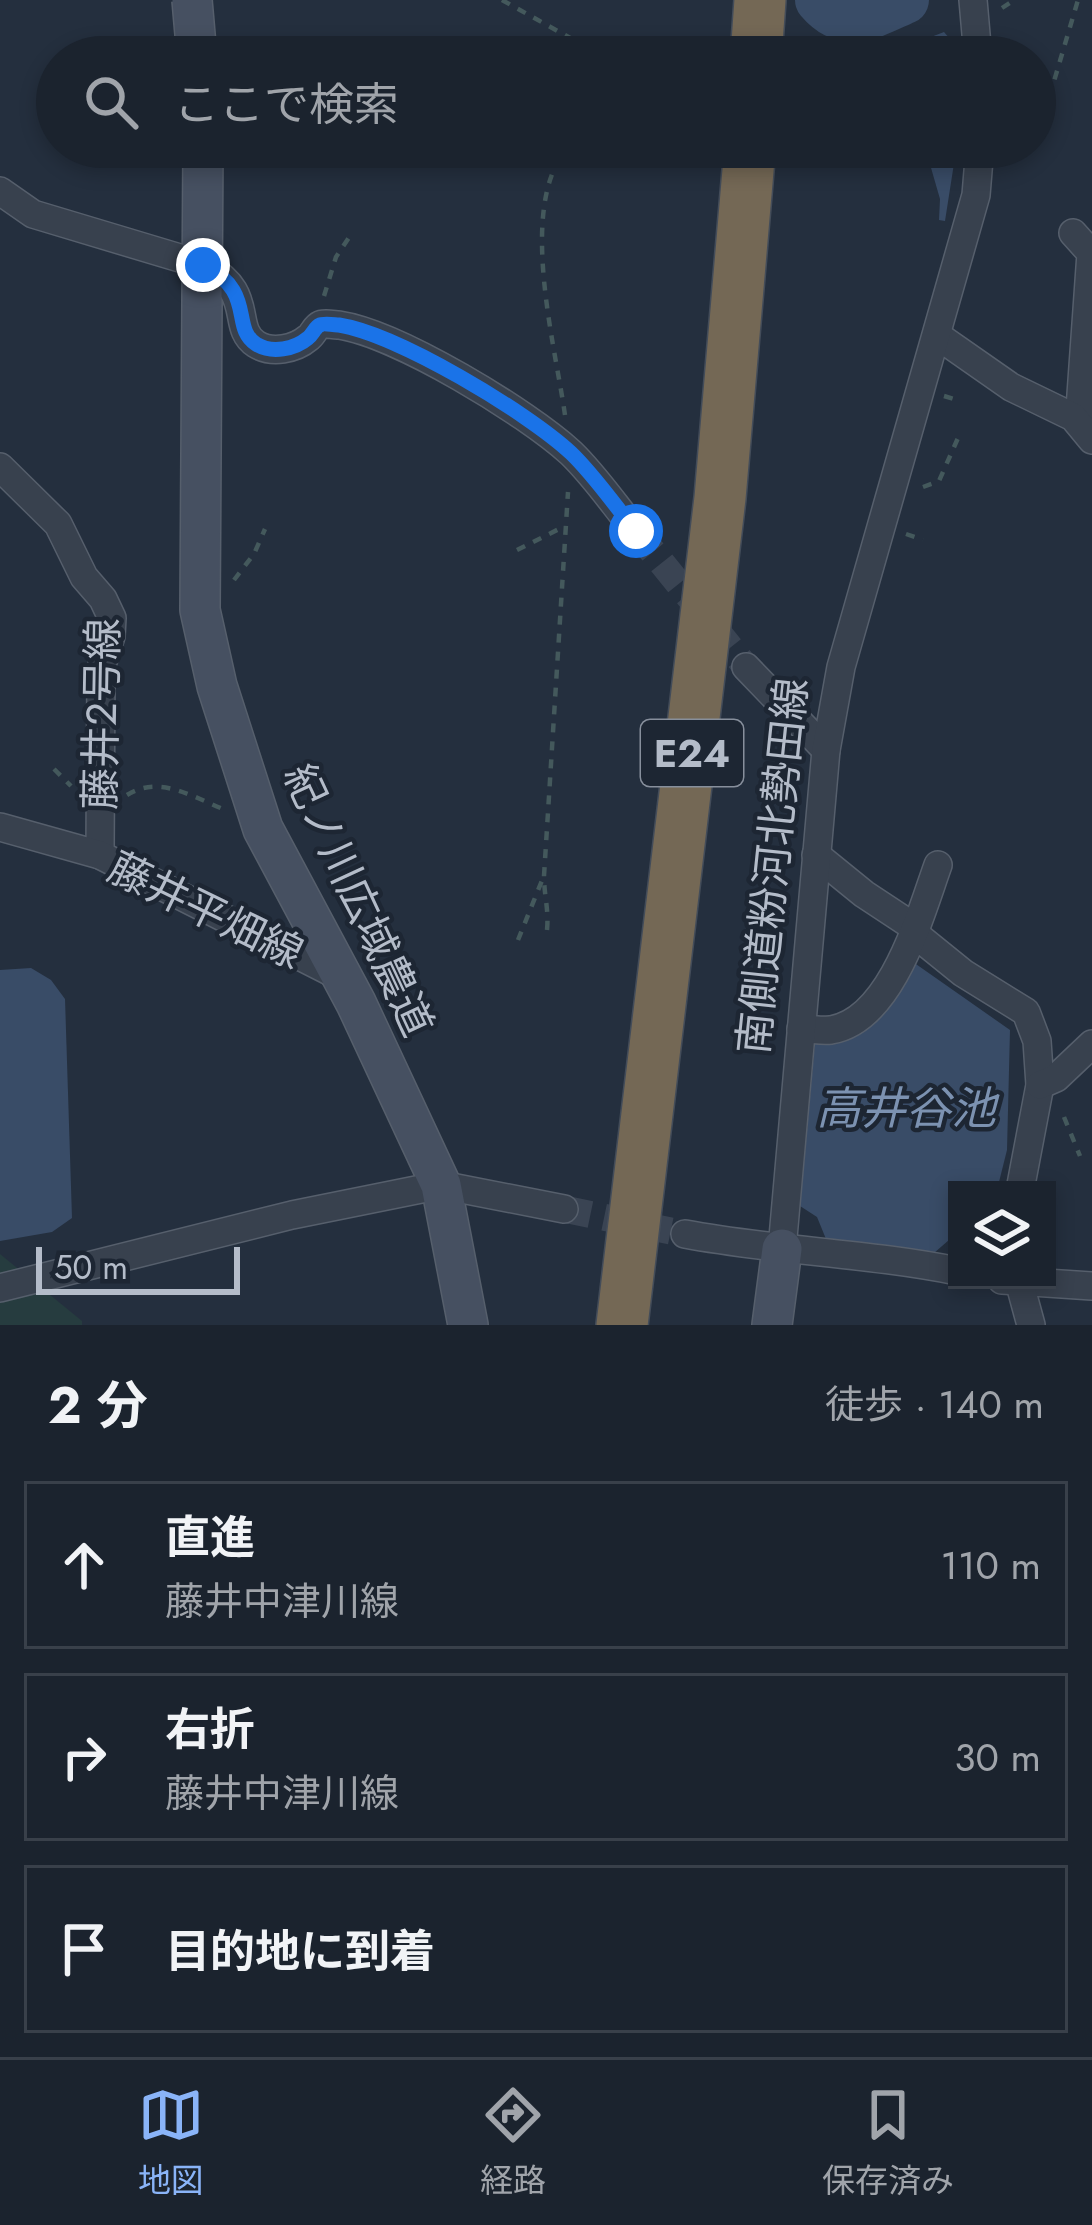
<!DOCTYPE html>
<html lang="ja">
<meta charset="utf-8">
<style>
:root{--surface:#1b232e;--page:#242b36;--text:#f1f3f6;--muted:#a0a4aa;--line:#39404a;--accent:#8ab4f8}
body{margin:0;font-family:Jost,"Noto Sans JP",sans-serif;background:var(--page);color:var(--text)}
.controls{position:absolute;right:36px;bottom:36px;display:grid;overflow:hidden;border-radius:0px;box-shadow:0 6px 18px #0003}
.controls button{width:108px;height:108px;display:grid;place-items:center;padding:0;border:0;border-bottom:3px solid var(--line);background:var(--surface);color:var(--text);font:60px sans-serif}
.scale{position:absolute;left:36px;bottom:30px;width:204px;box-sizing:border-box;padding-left:12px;border:6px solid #b4bcc9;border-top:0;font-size:33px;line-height:42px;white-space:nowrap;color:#b4bcc9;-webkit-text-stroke:9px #1d2633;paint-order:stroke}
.stop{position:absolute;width:36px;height:36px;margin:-27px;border:9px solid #1a73e8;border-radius:50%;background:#fff}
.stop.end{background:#1a73e8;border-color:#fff;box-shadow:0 3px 12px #0008}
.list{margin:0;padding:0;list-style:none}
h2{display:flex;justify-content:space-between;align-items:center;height:156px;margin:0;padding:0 48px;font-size:51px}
h2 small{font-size:39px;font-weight:400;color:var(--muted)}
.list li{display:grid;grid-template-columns:78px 1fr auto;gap:36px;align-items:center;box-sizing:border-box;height:168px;margin:0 24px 24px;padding:0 24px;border:3px solid var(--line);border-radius:0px}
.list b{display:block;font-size:45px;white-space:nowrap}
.list p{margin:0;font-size:39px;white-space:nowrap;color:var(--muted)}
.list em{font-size:39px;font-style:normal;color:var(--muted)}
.icon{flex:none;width:66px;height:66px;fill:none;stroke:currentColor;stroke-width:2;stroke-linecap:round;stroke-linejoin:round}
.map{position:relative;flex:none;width:1092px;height:1325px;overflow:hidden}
.search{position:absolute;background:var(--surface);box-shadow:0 6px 18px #0003;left:36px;right:36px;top:36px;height:132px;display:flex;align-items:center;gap:30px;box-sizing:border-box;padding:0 42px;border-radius:66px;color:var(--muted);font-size:45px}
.sheet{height:732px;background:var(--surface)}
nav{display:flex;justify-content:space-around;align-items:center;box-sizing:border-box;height:168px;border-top:3px solid var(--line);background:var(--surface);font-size:33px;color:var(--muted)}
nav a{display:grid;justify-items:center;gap:6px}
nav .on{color:var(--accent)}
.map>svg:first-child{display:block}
.green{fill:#263c3f}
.water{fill:#394c67}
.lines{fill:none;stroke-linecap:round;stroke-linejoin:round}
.river{stroke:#394c67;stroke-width:48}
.street-tunnel{stroke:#3a4453;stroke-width:27;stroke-dasharray:27 14;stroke-linecap:butt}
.street-casing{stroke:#565f6c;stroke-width:30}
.secondary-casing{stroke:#565f6c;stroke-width:42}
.highway-casing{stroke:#434c59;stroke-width:54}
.path{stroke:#44595c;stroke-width:4.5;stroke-dasharray:9 9;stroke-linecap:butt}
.street{stroke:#38414e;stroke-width:27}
.secondary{stroke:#465061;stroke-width:39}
.highway{stroke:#746855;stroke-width:51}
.secondary-bridge-casing{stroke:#565f6c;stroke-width:42;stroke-linecap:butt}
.secondary-bridge{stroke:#465061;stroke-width:39}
.route{stroke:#1a73e8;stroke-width:15}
.labels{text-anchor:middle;stroke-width:9;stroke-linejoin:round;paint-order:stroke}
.shield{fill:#1d2633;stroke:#878f9c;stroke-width:3}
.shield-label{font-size:39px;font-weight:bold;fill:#b4bcc9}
.street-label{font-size:42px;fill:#b4bcc9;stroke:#1d2633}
.water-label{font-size:45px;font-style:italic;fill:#7c92b1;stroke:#1d2633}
</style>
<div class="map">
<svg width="1092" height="1325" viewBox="0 0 1092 1325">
<rect width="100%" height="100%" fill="#242f3e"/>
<path class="green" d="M0 1254 82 1321V1325H0Z"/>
<g class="water">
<path d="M944 32 950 39V57H879Z"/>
<path d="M925 147H938L955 157 945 221 939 220 940 199Z"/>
<path d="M913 962 1010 1030 1007 1150 998 1186 995 1190H957V1233L934 1253 826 1239 817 1217 800 1206 815 1042Z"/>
<path d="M31 968 51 980 65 999 72 1218 52 1232 0 1241V970Z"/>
</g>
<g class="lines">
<path class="river" d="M819 0C846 32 873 14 905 0"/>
<g class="street-tunnel">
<path d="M636 531 746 667"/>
<path d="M564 1209 685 1234"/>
</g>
<defs>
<g id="street">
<path d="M973 0 978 57"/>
<path d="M0 191 33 214 203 265C257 292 230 327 256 344 272 354 295 349 308 338 313 335 315 327 320 325 323 323 336 325 339 325 398 334 526 412 571 453 595 476 615 506 636 531"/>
<path d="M1073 233 1091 253 1079 423"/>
<path d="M938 336 1011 387 1073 417 1092 440"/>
<path d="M0 467 58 524 84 577 103 599 112 618 111 636 101 668 100 855"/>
<path d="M746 667 826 750"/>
<path d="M0 827 100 855 341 977"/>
<path d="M816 855 864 894 911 925 921 939 963 973 1026 1012 1037 1041 1040 1085 1020 1190"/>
<path d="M801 1029C811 1029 822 1031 831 1030 892 1020 920 915 938 865"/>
<path d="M1040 1085 1056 1078 1092 1044"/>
<path d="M685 1234C775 1251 867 1253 957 1271"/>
<path d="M782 1249 826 750 841 667 976 195 980 147"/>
<path d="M1002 1280 1092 1286"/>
<path d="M1019 1281 1031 1325"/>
<path d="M0 1288 292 1215 441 1185 564 1209"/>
</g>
<g id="secondary">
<path d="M203 147 200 610 217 686 263 829 356 1003 441 1185 468 1325"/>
<path d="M772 1325 782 1249"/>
</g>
<g id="highway">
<path d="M756 57 760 0"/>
<path d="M622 1325 720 498 750 147"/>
</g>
</defs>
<use href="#street" class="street-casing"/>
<use href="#secondary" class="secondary-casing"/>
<use href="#highway" class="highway-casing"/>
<g class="path">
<path d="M502 0 572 39 665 51 681 57"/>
<path d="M1002 8 1014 0"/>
<path d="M229 41 260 43 292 57"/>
<path d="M1035 109 1052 88 1078 0"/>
<path d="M324 296 336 257 350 236"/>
<path d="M944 396 961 401"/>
<path d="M565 415C555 344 517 205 568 147"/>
<path d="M923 487 939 481 958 438"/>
<path d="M906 534 923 540"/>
<path d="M517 550 565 526"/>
<path d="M234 580 254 554 265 529"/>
<path d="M54 769 71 786"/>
<path d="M127 795C159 775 191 796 223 809"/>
<path d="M547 930C549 910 544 895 544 876L568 492"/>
<path d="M518 940 543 878"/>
<path d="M1064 1117 1080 1156"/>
</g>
<use href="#street" class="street"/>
<use href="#secondary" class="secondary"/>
<use href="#highway" class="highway"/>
<defs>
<path id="secondary-bridge" d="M192 0 197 57"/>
</defs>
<use href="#secondary-bridge" class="secondary-bridge-casing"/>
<use href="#secondary-bridge" class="secondary-bridge"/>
</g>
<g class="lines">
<path class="route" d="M203 265C257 292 230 327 256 344 272 354 295 349 308 338 313 334 315 327 320 325 323 323 336 325 339 325 397 334 527 412 571 453 595 476 615 506 636 531"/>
</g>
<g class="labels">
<rect class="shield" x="641" y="720" width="102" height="66" rx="9"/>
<g class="shield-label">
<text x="692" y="767">E24</text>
</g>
<g class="street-label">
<text transform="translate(101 714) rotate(-89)" y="15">藤井2号線</text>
<text transform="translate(772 866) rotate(-84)" y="15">南側道粉河北勢田線</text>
<text transform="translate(359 900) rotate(65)" y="15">紀ノ川広域農道</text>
<text transform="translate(206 910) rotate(26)" y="15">藤井平畑線</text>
</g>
<g class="water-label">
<text x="906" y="1124">高井谷池</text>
</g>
</g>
</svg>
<div class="controls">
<button><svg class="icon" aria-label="layers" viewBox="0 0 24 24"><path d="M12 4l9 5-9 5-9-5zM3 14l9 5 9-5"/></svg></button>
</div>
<div class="scale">50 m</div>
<div class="stop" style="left:636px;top:531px"></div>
<div class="stop end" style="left:203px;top:265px"></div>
<div class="search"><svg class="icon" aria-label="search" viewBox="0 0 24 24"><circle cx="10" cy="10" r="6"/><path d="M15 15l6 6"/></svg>ここで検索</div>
</div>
<section class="sheet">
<h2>2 分<small>徒歩 · 140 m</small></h2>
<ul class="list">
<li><svg class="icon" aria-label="ahead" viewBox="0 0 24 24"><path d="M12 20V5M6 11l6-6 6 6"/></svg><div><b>直進</b><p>藤井中津川線</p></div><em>110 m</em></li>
<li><svg class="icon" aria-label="right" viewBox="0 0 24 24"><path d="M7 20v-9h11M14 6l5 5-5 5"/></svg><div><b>右折</b><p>藤井中津川線</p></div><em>30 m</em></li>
<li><svg class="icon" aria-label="arrive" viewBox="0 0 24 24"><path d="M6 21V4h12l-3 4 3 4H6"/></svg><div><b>目的地に到着</b></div></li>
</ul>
</section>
<nav>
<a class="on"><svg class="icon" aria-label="map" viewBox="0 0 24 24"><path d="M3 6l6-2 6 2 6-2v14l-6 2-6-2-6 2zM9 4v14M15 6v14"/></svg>地図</a>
<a><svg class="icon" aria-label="directions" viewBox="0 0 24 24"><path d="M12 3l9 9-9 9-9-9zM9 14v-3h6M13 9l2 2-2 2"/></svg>経路</a>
<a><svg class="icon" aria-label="saved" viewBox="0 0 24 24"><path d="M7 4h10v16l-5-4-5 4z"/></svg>保存済み</a>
</nav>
